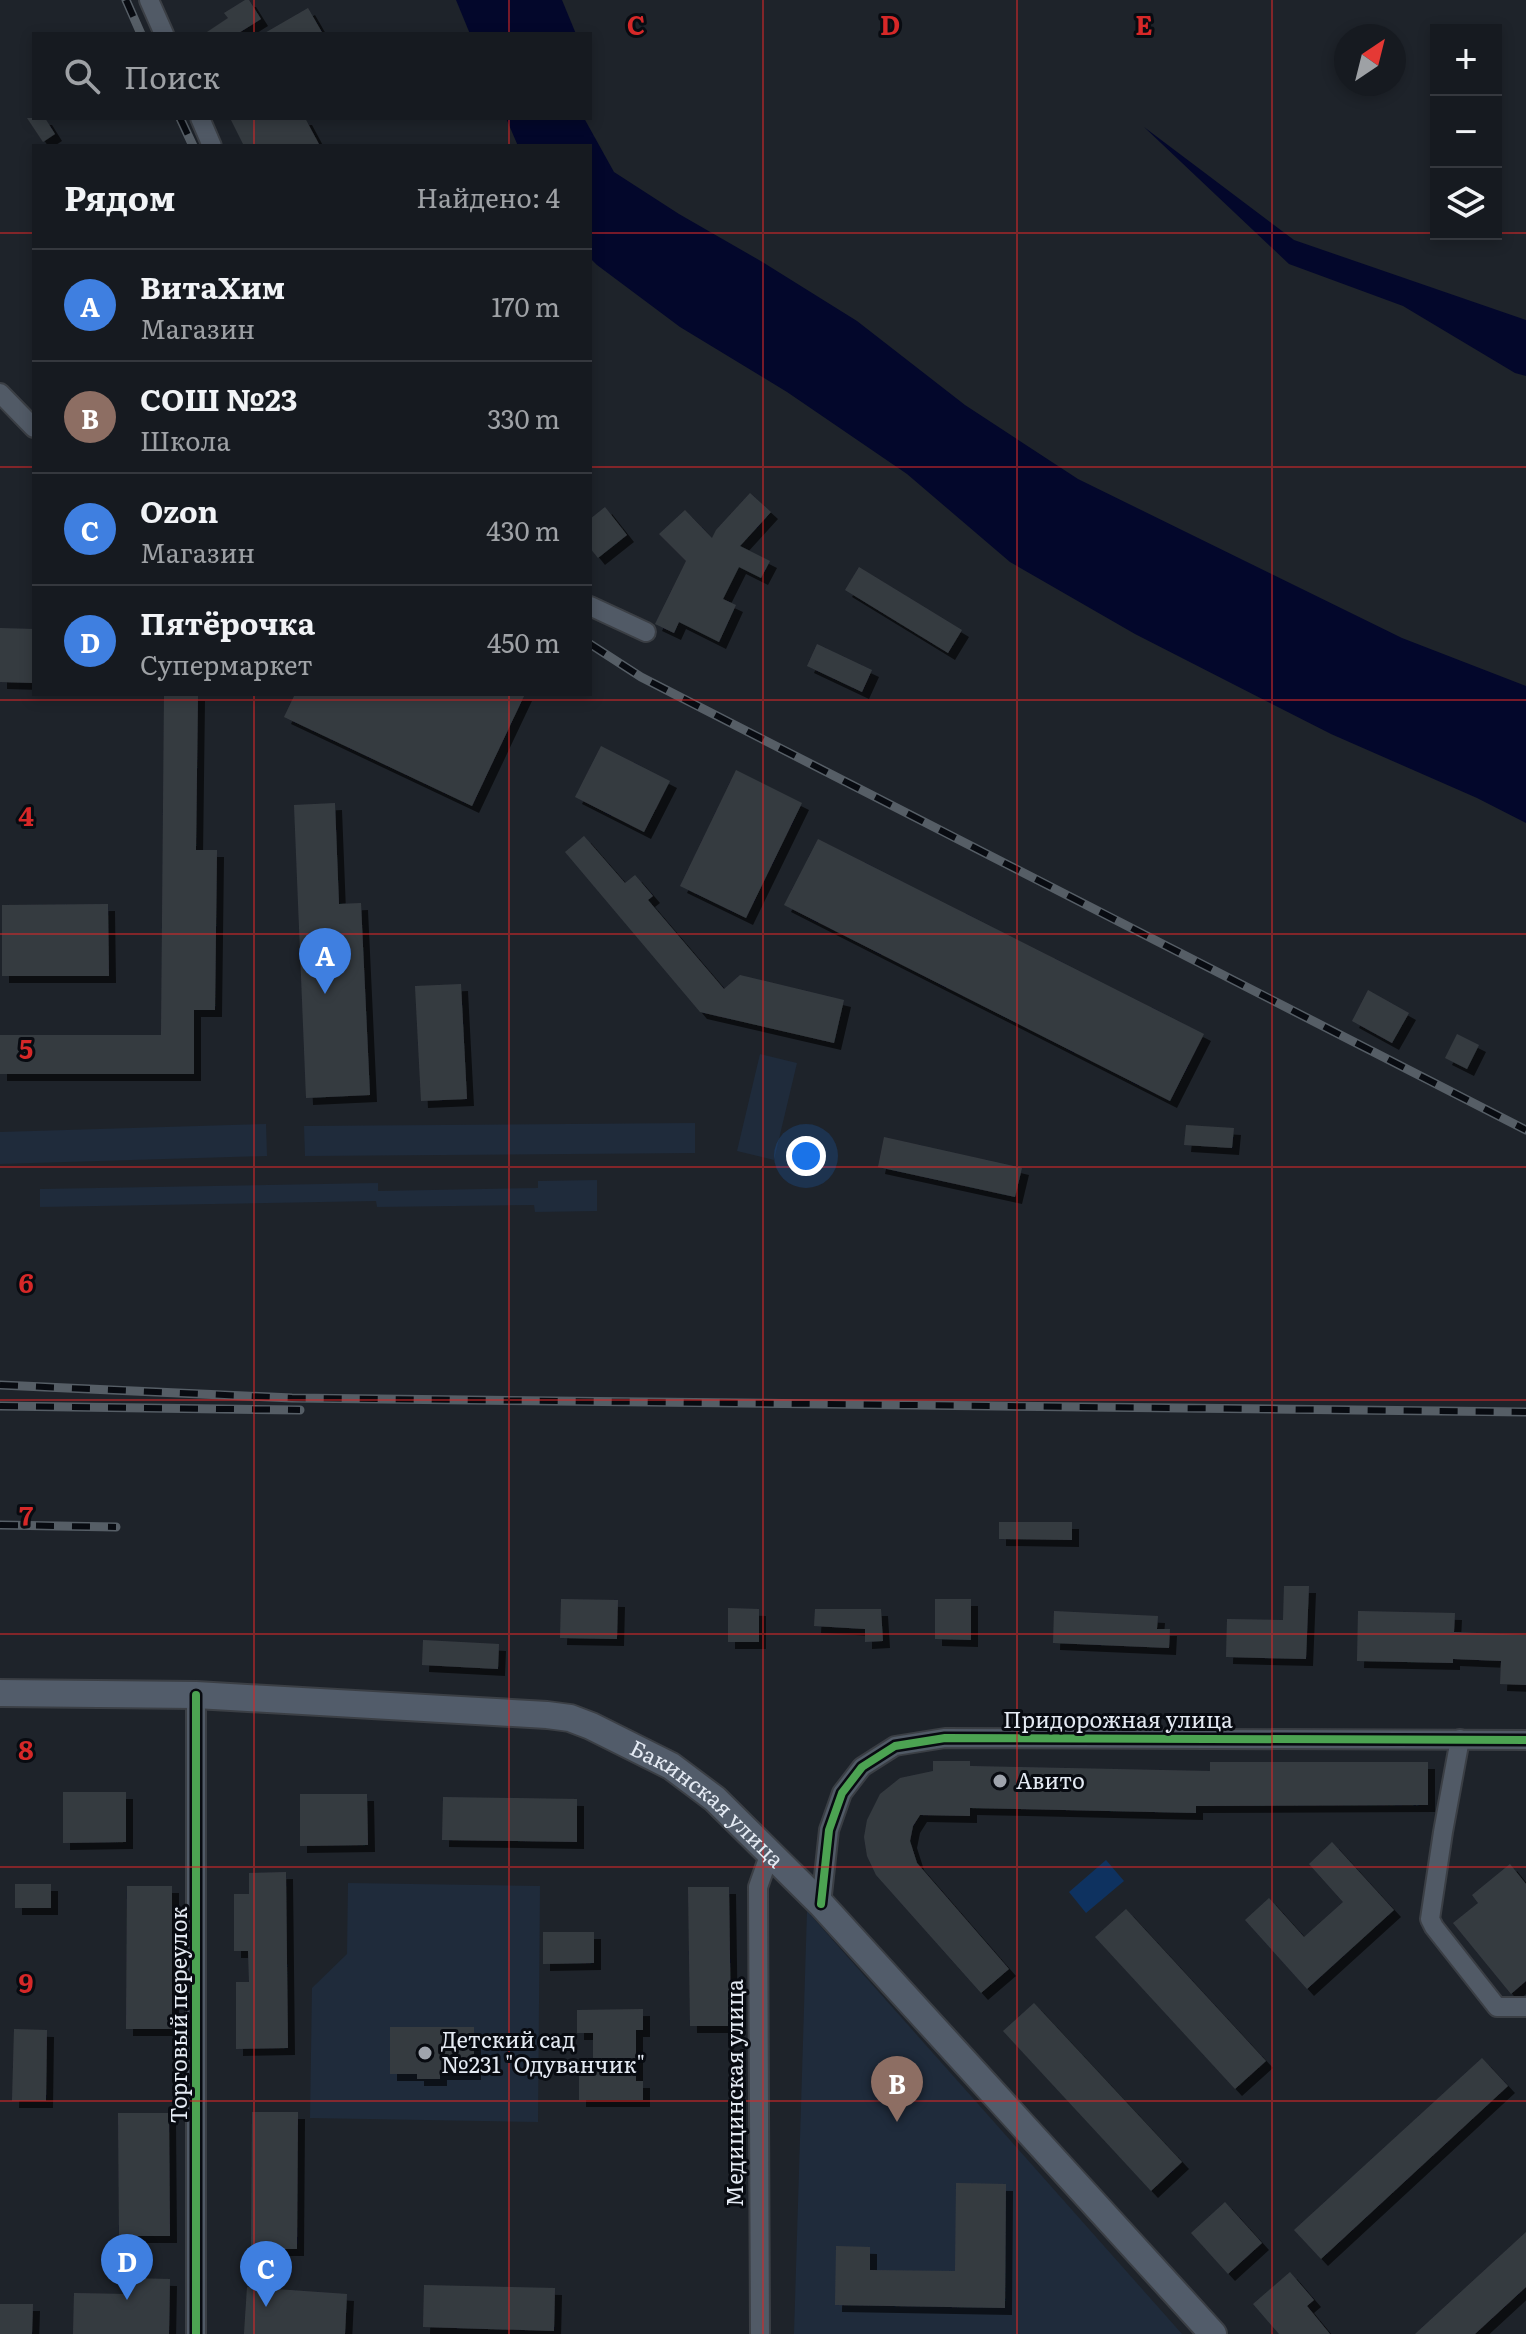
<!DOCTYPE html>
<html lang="ru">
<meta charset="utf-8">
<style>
:root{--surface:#161a20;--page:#23272d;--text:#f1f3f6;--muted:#9ea1a5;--line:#35383e;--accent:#ea580c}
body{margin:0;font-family:Literata,serif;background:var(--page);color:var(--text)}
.controls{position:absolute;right:24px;top:24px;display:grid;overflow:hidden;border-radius:0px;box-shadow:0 4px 12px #0003}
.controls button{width:72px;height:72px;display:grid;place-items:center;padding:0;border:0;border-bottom:2px solid var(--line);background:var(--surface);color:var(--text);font:40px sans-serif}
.compass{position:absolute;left:1334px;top:24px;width:72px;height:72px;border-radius:50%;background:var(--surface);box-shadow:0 4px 12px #0003;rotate:35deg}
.you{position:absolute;left:806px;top:1156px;width:28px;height:28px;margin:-20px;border:6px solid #fff;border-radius:50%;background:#1a73e8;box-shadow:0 0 0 12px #1a73e833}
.badge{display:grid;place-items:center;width:52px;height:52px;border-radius:50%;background:var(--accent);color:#fff;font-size:26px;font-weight:700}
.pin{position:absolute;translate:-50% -66px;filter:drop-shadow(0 2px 4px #0008)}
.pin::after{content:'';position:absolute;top:42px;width:28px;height:24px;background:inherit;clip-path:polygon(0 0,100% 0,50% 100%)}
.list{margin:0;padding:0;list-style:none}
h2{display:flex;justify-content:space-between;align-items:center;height:104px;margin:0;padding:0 32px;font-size:34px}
h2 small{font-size:26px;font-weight:400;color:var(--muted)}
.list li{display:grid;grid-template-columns:52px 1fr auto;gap:24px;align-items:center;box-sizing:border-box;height:112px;padding:0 32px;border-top:2px solid var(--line)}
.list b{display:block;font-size:30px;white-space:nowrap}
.list p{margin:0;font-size:26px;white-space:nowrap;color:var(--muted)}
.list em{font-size:26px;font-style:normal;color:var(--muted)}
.icon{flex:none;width:44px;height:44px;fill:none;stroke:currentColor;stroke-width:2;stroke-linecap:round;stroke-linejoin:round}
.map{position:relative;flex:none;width:1526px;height:2334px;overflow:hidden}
.search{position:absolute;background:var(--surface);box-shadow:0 4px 12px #0003;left:32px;top:32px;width:560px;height:88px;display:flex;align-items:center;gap:20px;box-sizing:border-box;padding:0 28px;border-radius:0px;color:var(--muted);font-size:30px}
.panel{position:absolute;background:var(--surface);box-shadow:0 4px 12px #0003;left:32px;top:144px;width:560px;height:552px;border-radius:0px}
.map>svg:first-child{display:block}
.built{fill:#1f2b3b}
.green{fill:#0e3260}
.water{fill:#03072b}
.building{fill:#363b41;filter:url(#shadow)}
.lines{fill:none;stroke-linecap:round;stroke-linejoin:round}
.street-casing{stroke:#3b3f45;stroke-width:22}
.secondary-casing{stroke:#3b3f45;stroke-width:30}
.street{stroke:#515a66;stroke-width:18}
.secondary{stroke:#525c6a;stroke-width:26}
.rail-casing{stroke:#565e66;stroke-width:9}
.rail{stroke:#080b11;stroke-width:6;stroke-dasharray:18;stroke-linecap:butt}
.cycleway-casing{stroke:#080b11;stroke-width:13}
.cycleway{stroke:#4ca352;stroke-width:8}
.grid{fill:none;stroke:#d62828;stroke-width:2;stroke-opacity:0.55}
.poi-dot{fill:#9fa4ad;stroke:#080b11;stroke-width:3}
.labels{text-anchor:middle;stroke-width:6;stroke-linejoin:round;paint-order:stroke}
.street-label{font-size:22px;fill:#e4eaf3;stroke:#080b11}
.poi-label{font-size:22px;fill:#e4eaf3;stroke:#080b11;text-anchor:start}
.grid-label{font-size:26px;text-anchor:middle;font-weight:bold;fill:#d62828;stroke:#080b11;stroke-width:6;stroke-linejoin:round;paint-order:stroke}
</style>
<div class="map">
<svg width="1526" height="2334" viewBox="0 0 1526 2334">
<defs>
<filter id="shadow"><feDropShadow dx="7" dy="7" stdDeviation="0" flood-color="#0009"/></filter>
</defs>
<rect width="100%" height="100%" fill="#1e232a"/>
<g class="built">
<path d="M760 1054 797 1063 774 1160 737 1151Z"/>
<path d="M695 1123V1153L305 1156 304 1126Z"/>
<path d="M266 1124 267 1156 0 1164V1132Z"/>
<path d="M597 1180V1211L535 1212 534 1205 377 1207 376 1201 40 1207V1189L378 1183V1191L538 1188V1181Z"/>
<path d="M348 1883 540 1886 538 2122 310 2118 312 1988 347 1954Z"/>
<path d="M807 1911 1182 2334H794Z"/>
</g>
<path class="green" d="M1106 1860 1124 1881 1086 1913 1069 1892Z"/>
<g class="water">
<path d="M456 0H562L576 34H470Z"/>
<path d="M506 118H584L614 172 679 214 759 260 857 321 965 405 1078 479 1402 638 1526 686V823L1477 798 1331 734 1135 634 1010 562 907 474 787 392 680 327 597 265 590 258V146H518Z"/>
<path d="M1144 127 1294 240 1526 320V376L1515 373 1403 306 1289 264Z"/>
</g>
<g class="building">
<path d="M245 0H249L261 19 237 34H204L228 18 224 13Z"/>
<path d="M308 8 323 34H263Z"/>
<path d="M27 118H45L55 134 43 142Z"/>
<path d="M230 118H305L320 146H244Z"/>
<path d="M750 493 771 512 740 546 770 561 761 578 739 567 723 599 736 605 719 642 679 622 674 633 655 624 686 561 659 534 685 510 712 538 716 530Z"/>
<path d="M605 507 627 535 598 558 590 548V519Z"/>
<path d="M859 567 962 630 948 653 845 590Z"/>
<path d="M0 628 34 629V683L0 682Z"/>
<path d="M817 644 872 670 862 692 807 666Z"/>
<path d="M164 694H198L196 850H217L215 1010H194V1074H0V1035H161Z"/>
<path d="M295 694H525L472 806 284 717Z"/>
<path d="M601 746 670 781 644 832 575 797Z"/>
<path d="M736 770 802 803 746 918 680 886Z"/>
<path d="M335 803 339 904 361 903 370 1095 306 1098 294 805Z"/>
<path d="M584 836 625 883 635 875 653 896 648 900 724 989 740 975 844 1000 834 1043 700 1012 565 852Z"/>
<path d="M818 839 1204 1034 1170 1101 784 905Z"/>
<path d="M108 904 109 976H2V905Z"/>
<path d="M461 984 467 1099 421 1101 415 986Z"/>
<path d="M1368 990 1409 1013 1392 1043 1352 1021Z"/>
<path d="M1457 1034 1479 1045 1467 1069 1445 1058Z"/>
<path d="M1186 1125 1234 1128 1232 1148 1184 1145Z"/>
<path d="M884 1137 1022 1168 1015 1197 878 1167Z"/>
<path d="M999 1522H1072V1540L999 1539Z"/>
<path d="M1284 1586H1309L1306 1659 1226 1657 1227 1619 1283 1620Z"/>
<path d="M561 1599 618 1600 617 1639 560 1638Z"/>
<path d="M935 1599H971V1640L935 1639Z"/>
<path d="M728 1608 759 1609V1642H728Z"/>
<path d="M815 1609H881L883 1641 865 1642V1629L814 1626Z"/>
<path d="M1054 1611 1158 1616 1157 1629H1170L1169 1648 1053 1643Z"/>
<path d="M1358 1611 1455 1613 1454 1632 1526 1635V1685L1500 1684 1501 1661 1453 1659V1663L1357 1661Z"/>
<path d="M423 1640 499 1644 498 1669 422 1665Z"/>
<path d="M933 1761H970V1766L1210 1771V1762H1428V1805L1196 1806V1813L970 1808V1816L920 1815 913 1826 910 1841 917 1863 1009 1969 981 1993 876 1875 867 1856 864 1837 867 1820 880 1794 900 1778 933 1771Z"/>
<path d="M63 1792H126V1842L63 1843Z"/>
<path d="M300 1794H367L368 1845 300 1846Z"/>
<path d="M443 1797 577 1799V1842L442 1840Z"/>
<path d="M1332 1842 1394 1910 1307 1989 1245 1920 1269 1898 1304 1937 1343 1902 1309 1864Z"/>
<path d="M1510 1864 1526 1884V1981L1511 1994 1453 1923 1478 1903 1472 1895Z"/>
<path d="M286 1872 288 2048 236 2049V1982H249L248 1951H234V1894H249V1873Z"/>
<rect x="15" y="1884" width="36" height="24"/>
<path d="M127 1886H172V2029H126Z"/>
<path d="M688 1887H729L731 2026H690Z"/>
<path d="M1126 1909 1266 2061 1235 2089 1095 1937Z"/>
<path d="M543 1932H594V1963L543 1964Z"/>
<path d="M1034 2003 1182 2162 1151 2191 1003 2031Z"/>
<path d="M643 2009V2030H636V2081H643V2100H579V2076H593V2033H577V2010Z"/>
<path d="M390 2027H474V2073H440V2079H417V2074H390Z"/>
<path d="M14 2029 47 2030 46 2101H12Z"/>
<path d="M1482 2058 1508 2086 1321 2259 1294 2230Z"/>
<path d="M252 2112H298L297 2249H251Z"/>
<path d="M118 2113H169L170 2236H119Z"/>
<path d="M956 2183 1006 2184 1005 2308 835 2305 836 2246 870 2247V2270L955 2271Z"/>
<path d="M1225 2202 1262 2243 1228 2274 1191 2233Z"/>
<path d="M1526 2232V2287L1475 2334H1415Z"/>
<path d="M1290 2272 1314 2300 1307 2306 1330 2334H1279L1253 2304Z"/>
<path d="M127 2278 170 2279 169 2334H73L74 2293 127 2294Z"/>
<path d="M424 2285 555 2288 554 2331 423 2327Z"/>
<path d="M247 2287 347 2294 345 2334H244Z"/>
<path d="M0 2304H33L32 2334H0Z"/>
</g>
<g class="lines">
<defs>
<g id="street">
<path d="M149 0 164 34"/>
<path d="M200 118 212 146"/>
<path d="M0 393 34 428"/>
<path d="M590 606 646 632"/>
<path d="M1460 1739 1443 1832 1430 1919 1434 1927 1497 2007H1526"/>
<path d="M821 1904 829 1830 842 1793 862 1767 895 1746 945 1738 1526 1740"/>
<path d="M196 2334V1695"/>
<path d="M760 2334 758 1887 770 1853"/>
</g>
<g id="secondary">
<path id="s1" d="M0 1693 196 1695 547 1715 570 1718 591 1726 671 1766 715 1799 821 1904 1213 2334"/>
</g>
</defs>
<use href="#street" class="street-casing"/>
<use href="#secondary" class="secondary-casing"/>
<use href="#street" class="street"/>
<use href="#secondary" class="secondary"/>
<defs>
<g id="rail">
<path d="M126 0 141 34"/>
<path d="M180 118 193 146"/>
<path d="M590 644 641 677 1526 1130"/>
<path d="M0 1385 292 1398 1526 1412"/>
<path d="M0 1406 300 1410"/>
<path d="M0 1525 116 1527"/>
</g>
</defs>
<use href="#rail" class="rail-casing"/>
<use href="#rail" class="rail"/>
<defs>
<g id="cycleway">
<path d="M821 1904 829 1830 842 1793 862 1767 895 1746 945 1738 1526 1740"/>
<path d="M196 2334V1695"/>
</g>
</defs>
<use href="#cycleway" class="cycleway-casing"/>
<use href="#cycleway" class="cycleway"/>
</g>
<path class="grid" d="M254 0V34M509 0V34M763 0V2334M1017 0V2334M1272 0V2334M254 118V146M509 118V146M0 233H34M590 233H1436M1496 233H1526M0 467H34M590 467H1526M254 694V2334M509 694V2334M0 700H1526M0 934H1526M0 1167H1526M0 1400H1526M0 1634H1526M0 1867H1526M0 2101H1526"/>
<g class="poi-dot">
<circle cx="1000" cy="1781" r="8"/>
<circle cx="425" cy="2053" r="8"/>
</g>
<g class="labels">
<g class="street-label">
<text x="1118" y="1728">Придорожная улица</text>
<text dy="8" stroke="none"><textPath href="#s1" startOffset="734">Бакинская улица</textPath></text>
<text transform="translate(179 2015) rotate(-90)" y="8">Торговый переулок</text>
<text transform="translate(735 2093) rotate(-90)" y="8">Медицинская улица</text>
</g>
<g class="poi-label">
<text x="1016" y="1789">Авито</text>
<text x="441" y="2048">Детский сад<tspan x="441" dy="25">№231 "Одуванчик"</tspan></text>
</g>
</g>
<g class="grid-label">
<text x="636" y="35">C</text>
<text x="890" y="35">D</text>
<text x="1144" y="35">E</text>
<text x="26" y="826">4</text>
<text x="26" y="1059">5</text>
<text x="26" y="1293">6</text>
<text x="26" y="1526">7</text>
<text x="26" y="1760">8</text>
<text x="26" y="1993">9</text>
</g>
</svg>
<div class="controls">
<button>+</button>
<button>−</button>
<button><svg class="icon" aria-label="layers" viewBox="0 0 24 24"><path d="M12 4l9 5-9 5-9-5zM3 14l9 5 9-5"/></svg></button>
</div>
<svg class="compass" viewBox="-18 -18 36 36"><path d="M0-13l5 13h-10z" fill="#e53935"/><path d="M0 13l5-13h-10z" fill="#9ea1a5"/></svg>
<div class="you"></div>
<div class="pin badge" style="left:325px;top:994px;background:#3f7fe0">A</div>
<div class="pin badge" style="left:897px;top:2122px;background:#8d6e63">B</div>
<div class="pin badge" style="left:266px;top:2307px;background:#3f7fe0">C</div>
<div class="pin badge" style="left:127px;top:2300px;background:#3f7fe0">D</div>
<div class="search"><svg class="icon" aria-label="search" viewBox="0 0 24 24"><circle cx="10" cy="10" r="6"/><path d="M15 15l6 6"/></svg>Поиск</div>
<section class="panel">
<h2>Рядом<small>Найдено: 4</small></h2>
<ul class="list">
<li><span class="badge" style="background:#3f7fe0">A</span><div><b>ВитаХим</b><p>Магазин</p></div><em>170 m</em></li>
<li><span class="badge" style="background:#8d6e63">B</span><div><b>СОШ №23</b><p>Школа</p></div><em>330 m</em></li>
<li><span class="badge" style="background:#3f7fe0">C</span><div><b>Ozon</b><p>Магазин</p></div><em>430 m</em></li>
<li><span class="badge" style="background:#3f7fe0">D</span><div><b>Пятёрочка</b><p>Супермаркет</p></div><em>450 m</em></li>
</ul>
</section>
</div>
